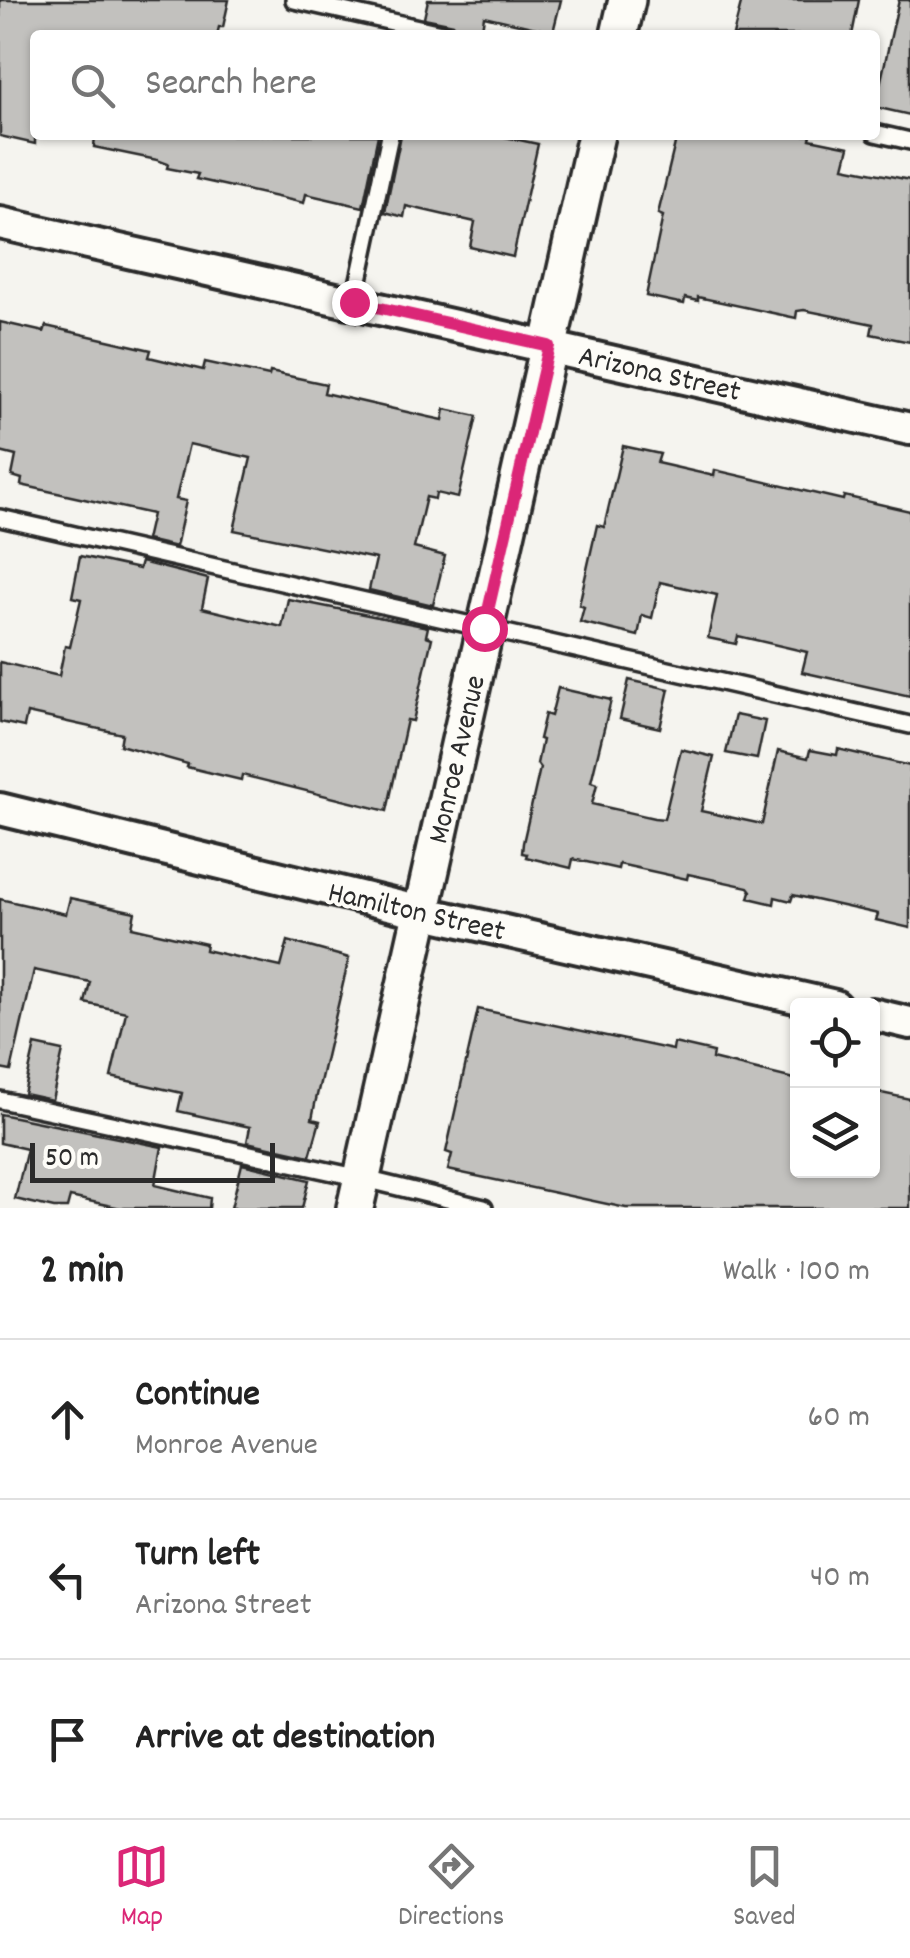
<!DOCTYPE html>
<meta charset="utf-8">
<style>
:root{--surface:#fff;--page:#f2f2f2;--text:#222;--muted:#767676;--line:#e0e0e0;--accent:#db2777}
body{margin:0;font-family:Dekko,sans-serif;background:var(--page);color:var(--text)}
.controls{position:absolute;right:30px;bottom:30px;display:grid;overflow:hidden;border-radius:10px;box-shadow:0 2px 8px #0004}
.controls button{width:90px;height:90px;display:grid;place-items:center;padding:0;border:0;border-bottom:2px solid var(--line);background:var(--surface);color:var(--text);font:50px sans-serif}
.scale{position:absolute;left:30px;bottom:25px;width:245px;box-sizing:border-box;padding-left:10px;border:5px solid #2b2b2b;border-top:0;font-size:28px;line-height:35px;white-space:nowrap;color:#2b2b2b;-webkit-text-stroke:8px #fdfcf7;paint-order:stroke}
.stop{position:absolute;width:30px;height:30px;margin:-22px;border:8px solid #db2777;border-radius:50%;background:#fff}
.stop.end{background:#db2777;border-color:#fff;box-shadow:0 2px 10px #0008}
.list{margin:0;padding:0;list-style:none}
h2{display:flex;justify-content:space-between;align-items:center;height:130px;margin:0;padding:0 40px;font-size:42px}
h2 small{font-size:32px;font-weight:400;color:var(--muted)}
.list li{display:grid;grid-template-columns:65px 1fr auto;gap:30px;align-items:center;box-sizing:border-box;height:160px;padding:0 40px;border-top:2px solid var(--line)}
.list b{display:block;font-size:38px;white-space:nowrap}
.list p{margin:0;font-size:32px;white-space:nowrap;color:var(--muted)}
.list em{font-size:32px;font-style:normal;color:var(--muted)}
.icon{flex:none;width:55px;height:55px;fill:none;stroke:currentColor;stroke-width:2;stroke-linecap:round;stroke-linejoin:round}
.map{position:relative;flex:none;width:910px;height:1208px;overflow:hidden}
.search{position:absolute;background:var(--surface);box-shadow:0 2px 8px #0004;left:30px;right:30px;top:30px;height:110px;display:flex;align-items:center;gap:25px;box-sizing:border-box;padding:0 35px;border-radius:10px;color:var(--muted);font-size:38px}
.sheet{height:610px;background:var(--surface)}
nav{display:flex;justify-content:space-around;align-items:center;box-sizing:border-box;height:140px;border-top:2px solid var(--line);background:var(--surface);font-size:28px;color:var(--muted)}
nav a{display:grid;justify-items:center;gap:5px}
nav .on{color:var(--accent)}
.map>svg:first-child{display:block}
.building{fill:#c2c1be;stroke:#2b2b2b;stroke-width:2.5}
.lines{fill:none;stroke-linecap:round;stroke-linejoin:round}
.service-casing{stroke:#2b2b2b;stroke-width:22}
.minor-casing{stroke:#2b2b2b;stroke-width:38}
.tertiary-casing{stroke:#2b2b2b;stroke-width:42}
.service{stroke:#fdfcf7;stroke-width:15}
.minor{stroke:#fdfcf7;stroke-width:30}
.tertiary{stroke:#fdfcf7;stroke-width:35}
.route{stroke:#db2777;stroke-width:12}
.labels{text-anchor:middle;stroke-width:8;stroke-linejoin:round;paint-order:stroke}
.street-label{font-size:30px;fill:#2b2b2b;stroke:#fdfcf7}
</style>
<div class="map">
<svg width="910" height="1208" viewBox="0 0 910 1208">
<rect width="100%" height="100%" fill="#f5f4ef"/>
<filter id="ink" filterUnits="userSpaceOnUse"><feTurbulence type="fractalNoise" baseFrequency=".01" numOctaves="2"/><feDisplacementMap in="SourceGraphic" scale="20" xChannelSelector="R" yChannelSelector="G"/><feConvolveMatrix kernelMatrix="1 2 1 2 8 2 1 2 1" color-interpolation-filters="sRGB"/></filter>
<g filter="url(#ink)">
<g class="building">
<path d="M0 0H229L223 27H219L217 35H35V144L0 136Z"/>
<path d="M428 0H561L553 32 484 16 481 35H461L453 24 424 18Z"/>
<path d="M742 0H859L852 35H733Z"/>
<path d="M899 0H910V115L875 107Z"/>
<path d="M95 135H378L363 207 306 194 304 203 196 179 198 174 167 168 168 164 157 160 94 147Z"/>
<path d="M401 135H496L538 144 513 257 470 247 475 222 406 206 404 217 385 212Z"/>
<path d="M677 135H811L810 139 849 147 844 167 910 180V342L871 334 873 324 804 310 797 311 796 318 698 297V301L685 298 684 304 646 296 663 216 658 214Z"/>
<path d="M0 322 44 332 46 326 151 350 149 357 203 370 205 362 269 376 270 372 326 384 324 393 429 417 443 420 445 409 477 416 458 498 436 493 435 499 426 497 414 548 445 556 433 605 369 590 376 559 234 530 251 458 189 444 176 499 186 501 176 547 146 540 152 514 21 485 22 479 12 476 16 456 0 452Z"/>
<path d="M623 446 660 454 657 463 714 476 715 470 843 500 844 496 910 511V696L802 672 807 652 738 636 736 644 708 638 717 595 660 582 652 618 642 615 638 636 580 622 584 607 579 605 597 525 604 527Z"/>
<path d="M80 556 139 569 141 562 208 579 202 608 282 627 288 599 428 627 426 636 432 638 413 721 407 720 387 811 242 775 241 780 187 767 188 764 120 745 122 734 27 713 24 727 0 722V662L59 676 65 646 70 647 81 599 72 597Z"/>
<path d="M629 680 669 689 660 728 620 719Z"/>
<path d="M558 688 611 700 591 782 597 784 592 804 654 818 664 819 681 749 714 757 701 811 762 824 778 751 808 758 810 750 837 755 838 749 910 766V928L876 920 878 914 793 895 791 901 775 897 774 904 749 898 751 891 748 887 688 874 687 879 619 864 618 869 573 859 571 868 526 857 527 854 522 853 523 843 540 768 537 764 542 740 539 739 545 714 551 716Z"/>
<path d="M735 715 765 721 757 759 726 753Z"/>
<path d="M70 898 135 912 132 927 206 944 205 950 281 967 288 941 349 958 315 1104 312 1119 320 1121 310 1156 247 1142 250 1127 178 1111 182 1093 111 1077 126 1012 85 1003 90 982 34 970 11 1071 0 1069V899L66 914Z"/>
<path d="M478 1009 673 1050 674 1043 713 1052 712 1059 798 1080V1170H872V1091L910 1099V1208H626L448 1170 452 1154 446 1152Z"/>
<path d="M35 1045 63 1051 52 1100 24 1094Z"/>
<path d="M0 1114 162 1147 155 1185 210 1198 209 1208H121L70 1197 67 1208H54L15 1199 27 1149 0 1143Z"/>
<path d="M242 1164 309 1180 302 1208H231Z"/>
</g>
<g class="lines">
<defs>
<g id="service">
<path d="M294 0 450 35"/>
<path d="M875 133 910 141"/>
<path d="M354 303 390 135"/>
<path d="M0 518 910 725"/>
<path d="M0 1100 361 1178 484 1208"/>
</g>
<g id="minor">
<path d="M0 223 910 429"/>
<path d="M0 809 421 912 835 1006"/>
<path d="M872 1014 910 1023"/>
</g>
<g id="tertiary">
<path d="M619 35 627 0"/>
<path d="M355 1208 596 135"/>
</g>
</defs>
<use href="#service" class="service-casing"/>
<use href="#minor" class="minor-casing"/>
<use href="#tertiary" class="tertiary-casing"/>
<use href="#service" class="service"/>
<use href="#minor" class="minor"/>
<use href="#tertiary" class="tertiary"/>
</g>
</g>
<g class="lines" filter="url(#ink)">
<path class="route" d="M354 302 549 346 484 628"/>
</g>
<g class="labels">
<g class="street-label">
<text transform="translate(660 372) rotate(13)" y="10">Arizona Street</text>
<text transform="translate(455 759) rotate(-77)" y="10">Monroe Avenue</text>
<text transform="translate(417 910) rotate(13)" y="10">Hamilton Street</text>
</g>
</g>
</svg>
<div class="controls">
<button><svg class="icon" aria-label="locate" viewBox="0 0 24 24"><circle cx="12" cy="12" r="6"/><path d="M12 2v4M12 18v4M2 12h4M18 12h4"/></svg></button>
<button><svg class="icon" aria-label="layers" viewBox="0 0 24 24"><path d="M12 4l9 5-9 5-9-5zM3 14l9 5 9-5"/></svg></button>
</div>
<div class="scale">50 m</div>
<div class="stop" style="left:484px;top:628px"></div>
<div class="stop end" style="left:354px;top:302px"></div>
<div class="search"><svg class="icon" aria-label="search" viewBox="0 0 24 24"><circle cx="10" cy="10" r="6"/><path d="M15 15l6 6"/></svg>Search here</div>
</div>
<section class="sheet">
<h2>2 min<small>Walk · 100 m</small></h2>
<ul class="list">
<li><svg class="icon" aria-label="ahead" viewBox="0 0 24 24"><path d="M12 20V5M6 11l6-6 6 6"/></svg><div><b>Continue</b><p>Monroe Avenue</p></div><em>60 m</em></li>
<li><svg class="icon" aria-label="left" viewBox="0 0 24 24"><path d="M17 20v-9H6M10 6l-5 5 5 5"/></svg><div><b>Turn left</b><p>Arizona Street</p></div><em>40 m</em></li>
<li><svg class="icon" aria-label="arrive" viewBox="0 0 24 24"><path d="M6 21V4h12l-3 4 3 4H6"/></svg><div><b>Arrive at destination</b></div></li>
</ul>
</section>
<nav>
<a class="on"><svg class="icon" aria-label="map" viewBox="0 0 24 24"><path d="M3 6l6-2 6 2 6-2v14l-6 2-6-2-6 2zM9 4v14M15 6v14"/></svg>Map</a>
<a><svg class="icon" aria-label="directions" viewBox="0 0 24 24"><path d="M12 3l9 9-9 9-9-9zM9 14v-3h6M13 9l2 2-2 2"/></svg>Directions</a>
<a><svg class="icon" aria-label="saved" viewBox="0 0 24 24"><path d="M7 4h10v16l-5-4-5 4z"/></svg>Saved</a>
</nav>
